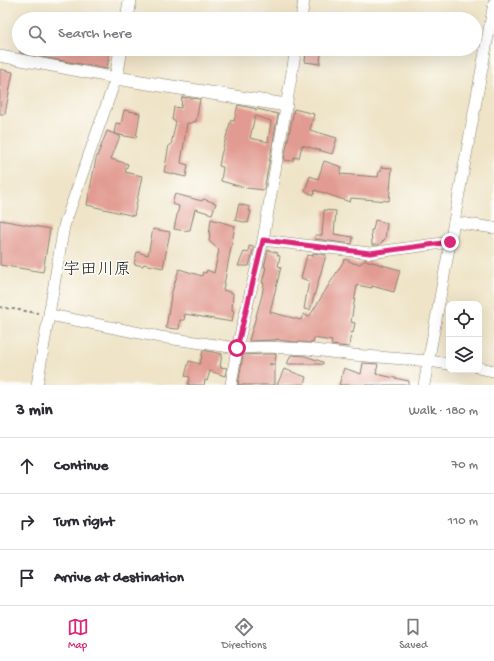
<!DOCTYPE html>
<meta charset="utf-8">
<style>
:root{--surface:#fff;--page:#f2f2f3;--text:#2b2b33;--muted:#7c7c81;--line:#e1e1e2;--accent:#db2777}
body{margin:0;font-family:"Gochi Hand","Klee One",sans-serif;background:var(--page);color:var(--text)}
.controls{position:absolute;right:12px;bottom:12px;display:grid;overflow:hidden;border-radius:8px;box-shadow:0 4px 16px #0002}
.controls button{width:36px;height:36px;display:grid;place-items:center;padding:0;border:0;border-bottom:1px solid var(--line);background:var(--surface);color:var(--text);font:20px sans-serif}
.stop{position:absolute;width:12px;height:12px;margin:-9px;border:3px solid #db2777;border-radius:50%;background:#fff}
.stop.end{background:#db2777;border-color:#fff;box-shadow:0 1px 4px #0008}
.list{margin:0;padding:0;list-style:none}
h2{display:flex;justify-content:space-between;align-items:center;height:52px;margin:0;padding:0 16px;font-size:17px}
h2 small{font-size:13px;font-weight:400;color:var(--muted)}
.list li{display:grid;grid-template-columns:26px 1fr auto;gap:12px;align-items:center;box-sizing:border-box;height:56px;padding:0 16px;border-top:1px solid var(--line)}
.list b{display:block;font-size:15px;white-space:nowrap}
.list em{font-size:13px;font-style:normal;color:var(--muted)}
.icon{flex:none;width:22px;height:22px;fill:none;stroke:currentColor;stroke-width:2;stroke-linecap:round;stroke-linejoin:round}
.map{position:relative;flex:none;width:494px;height:385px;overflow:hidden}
.search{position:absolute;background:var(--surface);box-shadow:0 4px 16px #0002;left:12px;right:12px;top:12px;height:44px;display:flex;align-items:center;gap:10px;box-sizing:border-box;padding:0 14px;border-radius:22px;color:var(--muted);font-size:15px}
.sheet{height:220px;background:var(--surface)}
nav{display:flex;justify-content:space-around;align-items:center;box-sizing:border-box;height:56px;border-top:1px solid var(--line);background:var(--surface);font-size:11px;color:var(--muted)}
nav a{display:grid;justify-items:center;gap:2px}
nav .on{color:var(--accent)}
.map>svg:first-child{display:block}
.building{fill:#e29b92;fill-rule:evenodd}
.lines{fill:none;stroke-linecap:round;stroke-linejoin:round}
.minor-casing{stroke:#868072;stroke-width:12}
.tertiary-casing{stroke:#868072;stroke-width:14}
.path{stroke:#868072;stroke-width:2;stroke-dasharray:3 3;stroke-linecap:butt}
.minor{stroke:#fff;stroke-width:11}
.tertiary{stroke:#fff;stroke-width:13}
.route{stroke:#db2777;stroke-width:5}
.labels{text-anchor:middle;stroke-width:3;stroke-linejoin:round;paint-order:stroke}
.quarter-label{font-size:17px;fill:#1c1c1c;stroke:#fdfcf7}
</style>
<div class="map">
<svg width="494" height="385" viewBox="0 0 494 385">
<rect width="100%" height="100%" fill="#fdfcf7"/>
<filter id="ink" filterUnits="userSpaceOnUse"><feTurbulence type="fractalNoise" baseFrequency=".025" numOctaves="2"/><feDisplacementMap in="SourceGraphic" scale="8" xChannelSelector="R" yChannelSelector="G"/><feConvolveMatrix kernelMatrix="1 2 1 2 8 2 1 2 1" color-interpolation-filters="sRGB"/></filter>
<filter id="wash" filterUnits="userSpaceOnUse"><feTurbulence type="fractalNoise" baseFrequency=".012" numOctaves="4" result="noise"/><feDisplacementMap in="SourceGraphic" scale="16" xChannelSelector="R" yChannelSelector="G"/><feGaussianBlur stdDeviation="0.9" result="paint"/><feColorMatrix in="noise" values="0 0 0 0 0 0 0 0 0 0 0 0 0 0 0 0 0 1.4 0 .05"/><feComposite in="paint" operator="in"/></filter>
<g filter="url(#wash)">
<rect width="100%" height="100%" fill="#efe4c8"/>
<g id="blocks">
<g class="building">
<path d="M20 49H104L110 50 107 69 20 53Z"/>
<path d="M306 52 321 54 320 64 305 62Z"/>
<path d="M0 69 13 72 5 114H0Z"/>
<path d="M182 97 200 99 196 122 193 121V123H187L181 163 188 165 186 177 164 172 169 145H171L176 121 172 120 174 107 181 108Z"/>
<path d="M238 105 256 109V111L257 109 278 114 264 190 246 188 221 181 223 167 219 166 221 155 231 120 234 121ZM255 116 271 121 268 142 250 138Z"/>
<path d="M294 109 314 114 310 130 337 138 332 154 302 145 299 158 294 157 293 161 284 160Z"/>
<path d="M124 110 140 113 136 138 114 134 116 123 121 124Z"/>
<path d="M107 131 120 136 111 159 128 164 125 172 142 176 134 216 87 205 96 159Z"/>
<path d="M324 161 342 167 340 174 378 177 379 171H381V167L392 168 389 201 351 198 350 202 315 190 314 195 305 191 310 176 318 179Z"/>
<path d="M175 194 202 201 203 199 216 203 212 214 195 209 190 230H187L186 231 174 229 179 206 172 204Z"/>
<path d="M239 204 250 207 249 211H251L248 223 235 220Z"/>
<path d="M324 210 336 211 334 234 353 237 352 244 315 239V235H322Z"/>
<path d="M211 219 235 226 223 290 233 293 232 310 234 311 232 322 185 314 184 320H180L179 329 166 328 171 295 179 269 202 276 203 272 206 273 207 270 214 273 219 250 209 241 210 235H209Z"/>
<path d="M0 220 50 229 43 272 0 265Z"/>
<path d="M375 220 387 223 385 239 379 245H372L371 230H373Z"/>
<path d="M153 229 170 232 163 268 144 264 143 266 134 264 137 252 148 255Z"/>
<path d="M249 246 254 247 249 266H238L244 252 248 253Z"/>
<path d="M268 250 278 253 277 255 280 256 278 266 281 267 270 312 301 320 303 314 309 317 345 259 353 263 360 264 365 260 400 270 394 292 372 286V288L357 285 351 322 355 323 353 333 351 332 349 347 331 345 332 341 314 338 313 343 284 341 276 339V340L249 341 262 295 264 283H262L266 267H264Z"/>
<path d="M313 253 326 255 310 310 304 309 309 281 301 278 307 255 313 256Z"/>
<path d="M203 350 222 354 220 367 227 368 225 376 210 371 207 381 205 380 204 385H188L190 377 185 376 189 361 200 364Z"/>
<path d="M267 354H276L275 364H269L275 366V385H238L243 355Z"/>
<path d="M291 355 305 356 323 362V364H287Z"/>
<path d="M363 363 378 364 376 374 409 381V385H339L344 368 361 374Z"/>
<path d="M284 369 306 377 304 384 277 385Z"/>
</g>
</g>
</g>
<g filter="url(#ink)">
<use href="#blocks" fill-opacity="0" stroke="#868072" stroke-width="1"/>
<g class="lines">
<defs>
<g id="minor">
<path d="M301 19 304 0"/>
<path d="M0 56 116 78 64 226 37 385"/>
<path d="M454 222 494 228"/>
<path d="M263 240 370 253 450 242"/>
<path d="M50 315 160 337 237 348 267 347 307 349 353 355 429 361 449 364"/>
<path d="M479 368 494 371"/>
<path d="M231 385 237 348 263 240 296 49"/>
<path d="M424 385 494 3"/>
</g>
<g id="tertiary">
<path d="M127 19 130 0"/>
<path d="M121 49 116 78 286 105"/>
</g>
</defs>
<use href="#minor" class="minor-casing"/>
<use href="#tertiary" class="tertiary-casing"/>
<path class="path" d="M0 307 38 313"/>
<use href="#minor" class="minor"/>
<use href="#tertiary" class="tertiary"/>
</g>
</g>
<g class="lines" filter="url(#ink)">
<path class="route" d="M237 348 263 240 370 253 450 242"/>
</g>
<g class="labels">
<g class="quarter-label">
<text x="97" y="274">宇田川原</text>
</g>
</g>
</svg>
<div class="controls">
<button><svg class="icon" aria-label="locate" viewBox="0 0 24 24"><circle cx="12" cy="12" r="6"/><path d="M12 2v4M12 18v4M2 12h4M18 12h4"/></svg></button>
<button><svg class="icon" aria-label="layers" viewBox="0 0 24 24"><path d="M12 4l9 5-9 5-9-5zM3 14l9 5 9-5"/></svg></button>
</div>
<div class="stop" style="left:237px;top:348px"></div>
<div class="stop end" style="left:450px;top:242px"></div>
<div class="search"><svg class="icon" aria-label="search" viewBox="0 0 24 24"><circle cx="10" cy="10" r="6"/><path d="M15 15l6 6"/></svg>Search here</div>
</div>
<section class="sheet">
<h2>3 min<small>Walk · 180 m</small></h2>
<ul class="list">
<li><svg class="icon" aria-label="ahead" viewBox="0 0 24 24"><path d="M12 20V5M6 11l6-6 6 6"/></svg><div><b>Continue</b></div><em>70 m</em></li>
<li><svg class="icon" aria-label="right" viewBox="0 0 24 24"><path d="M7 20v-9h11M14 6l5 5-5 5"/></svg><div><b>Turn right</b></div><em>110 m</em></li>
<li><svg class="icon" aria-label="arrive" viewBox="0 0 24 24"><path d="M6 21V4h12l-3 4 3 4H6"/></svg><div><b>Arrive at destination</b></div></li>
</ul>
</section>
<nav>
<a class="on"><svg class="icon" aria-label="map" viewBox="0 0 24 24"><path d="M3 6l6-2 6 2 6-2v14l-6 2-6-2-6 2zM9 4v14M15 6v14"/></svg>Map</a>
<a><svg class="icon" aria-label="directions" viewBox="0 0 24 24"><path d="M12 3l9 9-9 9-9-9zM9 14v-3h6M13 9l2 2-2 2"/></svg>Directions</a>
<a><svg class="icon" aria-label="saved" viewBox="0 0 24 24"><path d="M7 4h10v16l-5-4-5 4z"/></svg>Saved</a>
</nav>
